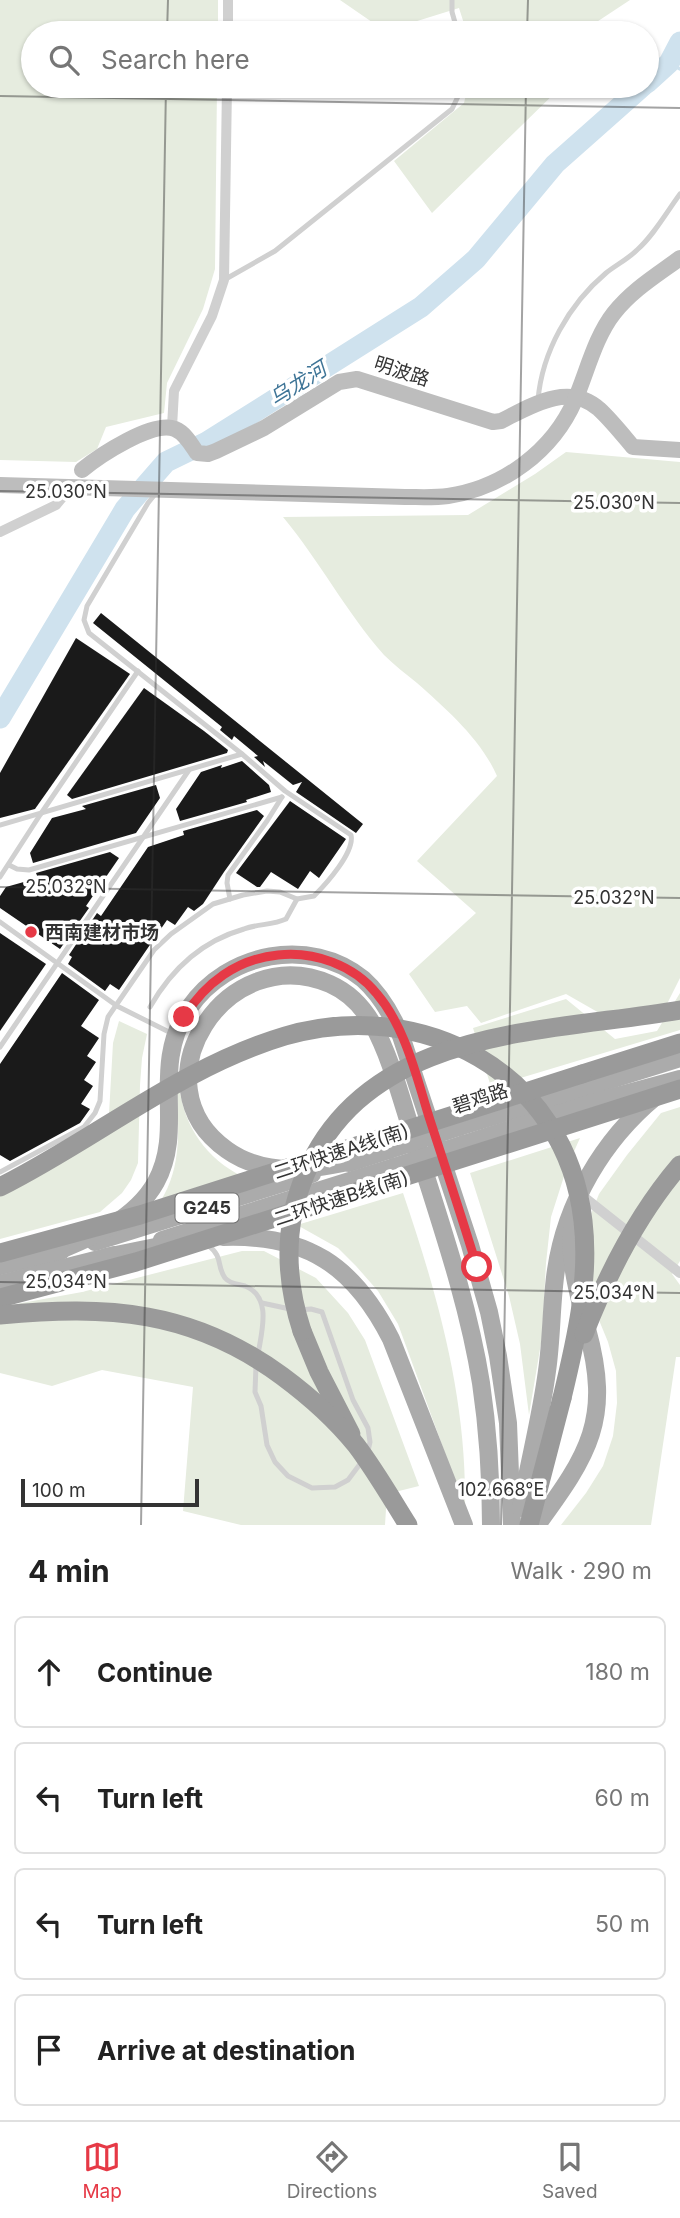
<!DOCTYPE html>
<meta charset="utf-8">
<style>
:root{--surface:#fff;--page:#f2f2f2;--text:#222;--muted:#767676;--line:#e0e0e0;--accent:#e63946}
body{margin:0;font-family:Inter,"Noto Sans SC",sans-serif;background:var(--page);color:var(--text)}
.scale{position:absolute;left:21px;bottom:18px;width:178px;box-sizing:border-box;padding-left:7px;border:4px solid #333;border-top:0;font-size:19px;line-height:24px;white-space:nowrap;color:#333;-webkit-text-stroke:5px #fff;paint-order:stroke}
.stop{position:absolute;width:21px;height:21px;margin:-16px;border:5px solid #e63946;border-radius:50%;background:#fff}
.stop.end{background:#e63946;border-color:#fff;box-shadow:0 2px 7px #0008}
.list{margin:0;padding:0;list-style:none}
h2{display:flex;justify-content:space-between;align-items:center;height:91px;margin:0;padding:0 28px;font-size:30px}
h2 small{font-size:23px;font-weight:400;color:var(--muted)}
.list li{display:grid;grid-template-columns:46px 1fr auto;gap:21px;align-items:center;box-sizing:border-box;height:112px;margin:0 14px 14px;padding:0 14px;border:2px solid var(--line);border-radius:10px}
.list b{display:block;font-size:26px;white-space:nowrap}
.list em{font-size:23px;font-style:normal;color:var(--muted)}
.icon{flex:none;width:38px;height:38px;fill:none;stroke:currentColor;stroke-width:2;stroke-linecap:round;stroke-linejoin:round}
.map{position:relative;flex:none;width:680px;height:1525px;overflow:hidden}
.search{position:absolute;background:var(--surface);box-shadow:0 2px 5px #0004;left:21px;right:21px;top:21px;height:77px;display:flex;align-items:center;gap:18px;box-sizing:border-box;padding:0 24px;border-radius:38px;color:var(--muted);font-size:26px}
.sheet{height:595px;background:var(--surface)}
nav{display:flex;justify-content:space-around;align-items:center;box-sizing:border-box;height:98px;border-top:2px solid var(--line);background:var(--surface);font-size:19px;color:var(--muted)}
nav a{display:grid;justify-items:center;gap:4px}
nav .on{color:var(--accent)}
.map>svg:first-child{display:block}
.green{fill:#e6ecdf}
.lines{fill:none;stroke-linecap:round;stroke-linejoin:round}
.stream{stroke:#cfe2ee;stroke-width:3.5}
.river{stroke:#cfe2ee;stroke-width:21}
.building{fill:#1a1a1a}
.lane{stroke:#d0d0d0;stroke-width:5}
.street{stroke:#d0d0d0;stroke-width:10}
.secondary{stroke:#bdbdbd;stroke-width:16}
.primary{stroke:#ababab;stroke-width:18}
.highway{stroke:#9a9a9a;stroke-width:19}
.primary-bridge{stroke:#ababab;stroke-width:18}
.highway-bridge{stroke:#9a9a9a;stroke-width:19}
.route{stroke:#e63946;stroke-width:9}
.ticks{fill:none;stroke:#333;stroke-width:2;stroke-opacity:0.45}
.poi-dot{fill:#e63946;stroke:#fff;stroke-width:2.5}
.labels{text-anchor:middle;stroke-width:7;stroke-linejoin:round;paint-order:stroke}
.shield{fill:#fff;stroke:#707070;stroke-width:2}
.shield-label{font-size:18px;font-weight:bold;fill:#333}
.street-label{font-size:19px;fill:#333;stroke:#fff}
.poi-label{font-size:19px;font-weight:bold;fill:#333;stroke:#fff;text-anchor:start}
.water-label{font-size:21px;font-style:italic;fill:#3f7597;stroke:#fff}
.ticks-label{font-size:18px;text-anchor:middle;fill:#333;stroke:#fff;stroke-width:7;stroke-linejoin:round;paint-order:stroke}
</style>
<div class="map">
<svg width="680" height="1525" viewBox="0 0 680 1525">
<rect width="100%" height="100%" fill="#fff"/>
<g class="green">
<path d="M0 0H218V33H33V86H217L215 269 203 309 167 383 164 413 106 427 97 449 76 462 0 460Z"/>
<path d="M340 0H630L580 33H467L459 8 385 31Z"/>
<path d="M468 86H562L432 213 394 161 464 103Z"/>
<path d="M566 452 680 462V978L667 1004 601 1014 566 994 481 1023 467 1006 435 1012 409 974 476 913 417 861 497 776C481 739 446 709 417 683 406 674 394 665 384 655 346 612 319 560 283 517L468 515 535 474Z"/>
<path d="M680 993V1030L491 1087 473 1028 566 999 615 1039 657 1031Z"/>
<path d="M119 1021 147 1034 142 1058 140 1085 138 1163 131 1180 122 1193 100 1212 0 1239V1177L41 1157 109 1114 113 1043Z"/>
<path d="M177 1087H179C185 1128 206 1158 243 1177L160 1202C183 1166 178 1128 177 1087Z"/>
<path d="M680 1107V1261L672 1274 680 1285V1357H676L651 1525H561L586 1493 603 1466 613 1436 617 1403 616 1371 608 1342 587 1291V1224L599 1194 627 1155 661 1113Z"/>
<path d="M580 1138 567 1167 551 1217 546 1263 542 1337 529 1415 520 1344 509 1296 470 1173Z"/>
<path d="M403 1193C438 1296 467 1399 465 1508L398 1324 378 1291 356 1266 338 1248 297 1225Z"/>
<path d="M242 1251H264L316 1278 348 1313 365 1340 419 1486 387 1494 385 1525H241L183 1511 193 1387 102 1370 52 1386 0 1373V1307L82 1292Z"/>
</g>
<g class="lines">
<path class="stream" d="M669 63 680 69"/>
<g class="river">
<path d="M647 83 669 63 680 42"/>
<path d="M0 718 125 509 166 462 207 442 421 307 476 259 555 164 643 86"/>
</g>
</g>
<g class="building">
<path d="M101 613 363 824 356 833 296 792 302 782 293 785 263 761 265 767 254 757 258 756 234 736 232 740 220 730 222 727 93 623Z"/>
<path d="M76 638 130 674 35 809 0 818V773Z"/>
<path d="M144 688 204 731 228 750 227 753 72 799 67 795Z"/>
<path d="M242 761 269 785 271 792 246 800 247 802 180 821 176 809 201 772 222 765 221 768Z"/>
<path d="M156 785 160 798 136 833 33 863 30 853 52 818 86 809 82 806Z"/>
<path d="M290 801 346 839 319 878 310 871 298 889 271 872 260 887H257L236 873Z"/>
<path d="M257 810 264 816 224 872 203 904 194 911 188 907 175 925 167 920 119 990 110 984 105 991 68 964 72 957 69 955 97 913 101 916 148 847 184 835 183 831Z"/>
<path d="M110 852 119 858 86 906 89 908 60 949 0 908V896L6 887 38 878 36 873Z"/>
<path d="M0 933 46 964 0 1031Z"/>
<path d="M62 973 99 1000 81 1026 99 1038 87 1056 96 1062 84 1080 93 1086 81 1104 90 1109 80 1123 10 1161 0 1155V1064Z"/>
</g>
<g class="lines">
<g class="lane">
<path d="M452 0V12L458 33"/>
<path d="M224 280 275 251 452 109 463 86"/>
<path d="M538 400C542 352 569 304 606 273 616 265 628 259 637 250 654 235 666 213 680 194"/>
<path d="M0 825 242 754"/>
<path d="M9 865 17 869 29 870 282 797"/>
<path d="M0 877 40 815 138 671"/>
<path d="M230 899 227 883 228 875 267 821 282 797"/>
<path d="M0 922 117 1006 173 1034"/>
<path d="M150 1007C171 970 202 941 244 929 257 924 273 925 286 919L297 899"/>
<path d="M0 1047 189 770"/>
<path d="M0 1172 84 1127 95 1113 100 1101 104 1034 108 1017 154 950 171 934 213 904 243 895 267 891 280 892 297 899 314 896C326 884 355 852 351 835L285 791 242 754 89 633 84 620 87 606 148 503 156 493"/>
<path d="M208 1245C224 1258 216 1265 225 1278 230 1284 238 1284 245 1286 273 1297 261 1333 258 1355"/>
<path d="M262 1303 290 1309"/>
<path d="M299 1310 311 1309 322 1312 353 1400 368 1428 370 1442 368 1451"/>
<path d="M256 1365 255 1392 261 1406 267 1445 275 1462 288 1476 312 1488 335 1487 348 1480 363 1460"/>
</g>
<g class="street">
<path d="M228 33V0"/>
<path d="M172 427 174 391 212 316 224 280 227 86"/>
<path d="M0 532 56 505 70 488"/>
<path d="M580 1194 680 1273"/>
</g>
<g class="secondary">
<path d="M82 470C99 456 153 420 175 429 185 433 191 444 197 453L208 454 216 451 264 428 339 382 357 379 493 422 501 421C531 406 568 382 599 409 611 420 622 434 633 447L680 450"/>
<path d="M0 485 405 497C419 497 434 498 448 496 503 488 553 451 575 400 587 372 595 337 614 313 632 290 657 275 680 258"/>
</g>
<g class="primary">
<path d="M459 1127 680 1058"/>
<path d="M464 1144 595 1102 680 1079"/>
<path d="M360 1159C316 1170 266 1178 227 1150 133 1084 226 939 330 984 348 992 362 1006 372 1023 393 1061 403 1107 417 1148 441 1225 468 1302 481 1383 488 1430 491 1477 491 1525"/>
<path d="M349 1163 389 1150"/>
<path d="M223 1237C307 1234 354 1266 391 1339L464 1525"/>
<path d="M162 1240 394 1167"/>
<path d="M95 1242 312 1174"/>
<path d="M53 1253C90 1238 135 1220 156 1182 186 1127 149 1068 189 1008 227 952 310 936 363 979 381 995 392 1015 401 1036L470 1245 489 1312 498 1356 508 1423 512 1525"/>
<path d="M106 1257 175 1243"/>
<path d="M0 1266 61 1251"/>
<path d="M0 1284 115 1255"/>
<path d="M521 1508C529 1462 541 1417 547 1371 552 1337 551 1303 556 1270 566 1203 603 1140 655 1097"/>
<path d="M537 1525C589 1454 612 1419 587 1329 579 1296 569 1263 572 1229"/>
</g>
<g class="highway">
<path d="M582 1074 680 1043"/>
<path d="M302 1331 319 1372 351 1434"/>
<path d="M529 1525 562 1398"/>
</g>
<g class="primary-bridge">
<path d="M389 1150 459 1127"/>
<path d="M394 1167 464 1144"/>
</g>
<g class="highway-bridge">
<path d="M0 1187C96 1139 181 1067 285 1036 422 996 566 1072 583 1221 590 1280 576 1340 562 1398"/>
<path d="M0 1253 140 1215 582 1074"/>
<path d="M0 1298 136 1262 680 1089"/>
<path d="M0 1315C108 1305 192 1310 282 1376 309 1396 335 1419 356 1445 375 1470 391 1498 408 1525"/>
<path d="M302 1331C285 1279 283 1227 305 1175 367 1026 547 1033 680 1010"/>
<path d="M584 1334C607 1275 638 1214 680 1165"/>
</g>
</g>
<g class="lines">
<path class="route" d="M184 1017C205 983 237 959 278 955 314 951 354 965 377 994 406 1028 417 1079 430 1120 446 1169 462 1218 477 1267"/>
</g>
<path class="ticks" d="M167 33 168 0M527 33 528 0M0 96 680 108M0 491 680 503M0 887 680 898M0 1282 680 1293M141 1525 166 86M501 1525 526 86"/>
<circle class="poi-dot" cx="31" cy="932" r="7"/>
<g class="labels">
<rect class="shield" x="175.5" y="1193.5" width="63" height="29" rx="5"/>
<g class="shield-label">
<text x="207" y="1214">G245</text>
</g>
<g class="street-label">
<text transform="translate(402 371) rotate(18)" y="7">明波路</text>
<text transform="translate(480 1098) rotate(-18)" y="7">碧鸡路</text>
<text transform="translate(341 1151) rotate(-18)" y="7">二环快速A线(南)</text>
<text transform="translate(341 1198) rotate(-18)" y="7">二环快速B线(南)</text>
</g>
<g class="poi-label">
<text x="45" y="939">西南建材市场</text>
</g>
<g class="water-label">
<text transform="translate(298 384) rotate(-32)" y="7">乌龙河</text>
</g>
</g>
<g class="ticks-label">
<text x="66" y="498">25.030°N</text>
<text x="614" y="509">25.030°N</text>
<text x="66" y="893">25.032°N</text>
<text x="614" y="904">25.032°N</text>
<text x="66" y="1288">25.034°N</text>
<text x="614" y="1299">25.034°N</text>
<text x="501" y="1496">102.668°E</text>
</g>
</svg>
<div class="scale">100 m</div>
<div class="stop" style="left:477px;top:1267px"></div>
<div class="stop end" style="left:184px;top:1017px"></div>
<div class="search"><svg class="icon" aria-label="search" viewBox="0 0 24 24"><circle cx="10" cy="10" r="6"/><path d="M15 15l6 6"/></svg>Search here</div>
</div>
<section class="sheet">
<h2>4 min<small>Walk · 290 m</small></h2>
<ul class="list">
<li><svg class="icon" aria-label="ahead" viewBox="0 0 24 24"><path d="M12 20V5M6 11l6-6 6 6"/></svg><div><b>Continue</b></div><em>180 m</em></li>
<li><svg class="icon" aria-label="left" viewBox="0 0 24 24"><path d="M17 20v-9H6M10 6l-5 5 5 5"/></svg><div><b>Turn left</b></div><em>60 m</em></li>
<li><svg class="icon" aria-label="left" viewBox="0 0 24 24"><path d="M17 20v-9H6M10 6l-5 5 5 5"/></svg><div><b>Turn left</b></div><em>50 m</em></li>
<li><svg class="icon" aria-label="arrive" viewBox="0 0 24 24"><path d="M6 21V4h12l-3 4 3 4H6"/></svg><div><b>Arrive at destination</b></div></li>
</ul>
</section>
<nav>
<a class="on"><svg class="icon" aria-label="map" viewBox="0 0 24 24"><path d="M3 6l6-2 6 2 6-2v14l-6 2-6-2-6 2zM9 4v14M15 6v14"/></svg>Map</a>
<a><svg class="icon" aria-label="directions" viewBox="0 0 24 24"><path d="M12 3l9 9-9 9-9-9zM9 14v-3h6M13 9l2 2-2 2"/></svg>Directions</a>
<a><svg class="icon" aria-label="saved" viewBox="0 0 24 24"><path d="M7 4h10v16l-5-4-5 4z"/></svg>Saved</a>
</nav>
